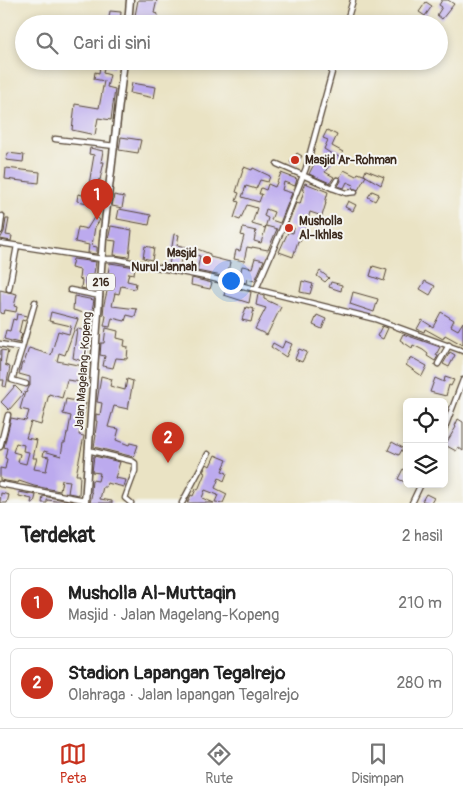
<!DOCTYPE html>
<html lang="id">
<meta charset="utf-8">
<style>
:root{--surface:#fff;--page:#f6f6f6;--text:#222;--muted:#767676;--line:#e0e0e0;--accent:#c8321e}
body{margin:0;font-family:Pangolin,sans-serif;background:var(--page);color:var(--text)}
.controls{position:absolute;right:15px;bottom:15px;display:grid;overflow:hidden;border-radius:8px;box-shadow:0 2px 8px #0003}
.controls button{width:45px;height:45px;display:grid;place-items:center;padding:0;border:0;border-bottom:1px solid var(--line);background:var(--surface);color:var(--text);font:25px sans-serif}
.you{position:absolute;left:230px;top:280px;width:18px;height:18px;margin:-12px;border:4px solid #fff;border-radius:50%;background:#1a73e8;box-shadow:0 0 0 8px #1a73e833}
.badge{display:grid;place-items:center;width:32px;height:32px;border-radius:50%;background:var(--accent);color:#fff;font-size:16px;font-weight:700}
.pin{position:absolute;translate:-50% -41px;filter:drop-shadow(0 1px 2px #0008)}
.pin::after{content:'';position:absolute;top:26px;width:18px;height:15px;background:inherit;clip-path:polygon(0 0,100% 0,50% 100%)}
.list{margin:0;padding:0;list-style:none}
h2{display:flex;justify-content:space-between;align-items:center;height:65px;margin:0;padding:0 20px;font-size:21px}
h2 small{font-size:16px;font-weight:400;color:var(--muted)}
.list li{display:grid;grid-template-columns:32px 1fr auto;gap:15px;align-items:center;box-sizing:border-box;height:70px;margin:0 10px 10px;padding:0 10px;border:1px solid var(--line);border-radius:8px}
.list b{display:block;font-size:19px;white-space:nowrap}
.list p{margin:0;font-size:16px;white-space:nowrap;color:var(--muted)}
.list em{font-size:16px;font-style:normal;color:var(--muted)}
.icon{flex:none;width:28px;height:28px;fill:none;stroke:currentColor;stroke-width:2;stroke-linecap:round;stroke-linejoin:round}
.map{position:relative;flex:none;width:463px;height:503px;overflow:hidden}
.search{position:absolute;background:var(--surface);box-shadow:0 2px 8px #0003;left:15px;right:15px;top:15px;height:55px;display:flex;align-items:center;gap:12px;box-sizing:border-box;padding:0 18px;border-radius:28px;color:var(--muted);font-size:19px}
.sheet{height:225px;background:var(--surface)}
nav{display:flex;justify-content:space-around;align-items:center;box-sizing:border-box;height:70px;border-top:1px solid var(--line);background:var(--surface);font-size:14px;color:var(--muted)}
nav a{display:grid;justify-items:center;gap:2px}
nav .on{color:var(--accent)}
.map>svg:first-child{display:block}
.building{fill:#bcaaee;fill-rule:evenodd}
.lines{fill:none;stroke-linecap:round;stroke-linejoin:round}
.minor-casing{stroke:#554637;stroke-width:7}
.primary-casing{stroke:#554637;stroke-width:9}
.minor{stroke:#fff;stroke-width:4.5}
.primary{stroke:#fff;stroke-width:6}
.poi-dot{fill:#c8321e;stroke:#f6f6f2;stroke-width:2}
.labels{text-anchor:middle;stroke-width:4;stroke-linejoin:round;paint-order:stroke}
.shield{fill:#f6f6f2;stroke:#73675e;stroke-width:1}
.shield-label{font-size:11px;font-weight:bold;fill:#3b2a1e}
.poi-label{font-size:12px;font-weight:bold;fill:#3b2a1e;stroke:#f6f6f2;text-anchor:start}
.street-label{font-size:12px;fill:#3b2a1e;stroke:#f6f6f2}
</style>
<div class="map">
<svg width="463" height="503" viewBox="0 0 463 503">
<rect width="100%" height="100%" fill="#f6f6f2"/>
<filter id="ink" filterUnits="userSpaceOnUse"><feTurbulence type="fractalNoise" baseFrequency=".02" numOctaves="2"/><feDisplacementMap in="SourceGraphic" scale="10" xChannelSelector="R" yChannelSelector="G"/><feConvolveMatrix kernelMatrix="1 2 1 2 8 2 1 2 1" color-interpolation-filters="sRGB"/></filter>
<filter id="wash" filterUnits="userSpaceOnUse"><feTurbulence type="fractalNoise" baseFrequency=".0096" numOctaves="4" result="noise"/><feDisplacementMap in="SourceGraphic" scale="20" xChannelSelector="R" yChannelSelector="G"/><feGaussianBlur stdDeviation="1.12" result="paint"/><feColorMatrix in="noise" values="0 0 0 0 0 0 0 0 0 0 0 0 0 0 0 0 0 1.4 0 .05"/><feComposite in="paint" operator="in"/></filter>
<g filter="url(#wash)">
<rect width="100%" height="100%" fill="#eae3c4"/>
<g id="blocks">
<g class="building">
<path d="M138 0H157L154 13 158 14 156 24 134 21Z"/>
<path d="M442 0H448L454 4 442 19 437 15 442 7 439 5Z"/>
<path d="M426 2 432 6 425 16 419 12Z"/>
<path d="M110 11 121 12 120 24H108Z"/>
<path d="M106 61H115L114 68 105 66Z"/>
<path d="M100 67 104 68 103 73 110 75 107 87 115 89 111 120 98 118 95 135 72 130 75 104 99 108 104 81 94 79 95 72 99 73Z"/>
<path d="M132 83 156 87 154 98 130 93Z"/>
<path d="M327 130 337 135 332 146 343 152 340 158 336 155 330 165 327 163 332 154 324 149 328 140 323 138Z"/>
<path d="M121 137 141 140 138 153 119 150Z"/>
<path d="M90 148 103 151 101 162H104L100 180 99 179 96 190H98L94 204 77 201 78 194 87 196 94 155 89 154Z"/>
<path d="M8 153 24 155 23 162 6 160Z"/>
<path d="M297 153 302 156 295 166 290 162Z"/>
<path d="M317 158 329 165 325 172 334 177 330 183 309 174Z"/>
<path d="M244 167 252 170 253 168 270 176 268 182 260 180 256 189 246 186 242 197 259 202 262 194H259L261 188 266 190 268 184 275 187 281 173 297 179 295 186 284 182 282 190 292 193 280 223 271 220 274 212 266 209 264 216 268 218 265 228 252 224 257 208 247 205 240 220 234 218 239 202 236 201 239 193 236 192Z"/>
<path d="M6 168 40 172 39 183 5 179Z"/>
<path d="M344 170 356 176 358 173 366 176 358 190 352 188 354 185 347 182 344 188 338 186 341 181 340 177Z"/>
<path d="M366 170 384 177 381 185 364 175Z"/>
<path d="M305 183 328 192 325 203H326L322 216 310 212 306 227 300 242 298 241 293 257 279 252 288 232 293 233 294 228 287 226 296 203 300 204 304 190H302Z"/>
<path d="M372 191 379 194 375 201 368 197Z"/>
<path d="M114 195 124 197 122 208 112 206Z"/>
<path d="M348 201 356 205 353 211 345 207Z"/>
<path d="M119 209 151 215 149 225 117 219Z"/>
<path d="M95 216 100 220 95 227 93 239 92 246 97 247V254L88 253 89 245 75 242 78 227 87 229Z"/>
<path d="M6 219H9L6 235 12 236 11 241 0 239 4 232Z"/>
<path d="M111 226 132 230 129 257 114 255 116 241 108 240Z"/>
<path d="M266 226 277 229 268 250 252 247V248L247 247 244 261 234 259 236 250 240 251 244 236 241 235 243 228 256 231 254 241 261 243Z"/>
<path d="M174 234 179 235 177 245 200 250 210 254V257L230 262 227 277 197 271 200 256 183 252 179 268 169 265Z"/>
<path d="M145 246 154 248 152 260 143 258Z"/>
<path d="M255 258 264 260 255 281 247 279 246 283 239 281 242 266 252 268Z"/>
<path d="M73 259 96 262 91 290 81 288 82 280 79 279 80 270 71 268Z"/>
<path d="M110 263 135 267 134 274 129 273 127 281 136 283 135 289 121 286 119 294 115 293 112 306 137 309 135 317 127 315 125 321 112 318 110 327 104 326 106 316 103 315 104 304 109 283H106Z"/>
<path d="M373 266 387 270 384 281 370 276Z"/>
<path d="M320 271 329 278 325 282 317 276Z"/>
<path d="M192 278 212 283 210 289 191 285Z"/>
<path d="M302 281 313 284 310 294 300 292Z"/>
<path d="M425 281 435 286 430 295 420 289Z"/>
<path d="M331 282 342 285 341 291 329 287Z"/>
<path d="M227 286 251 292 249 303 224 295Z"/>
<path d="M0 290 17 294 14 306 17 307 16 312 5 310 4 314 0 313Z"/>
<path d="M353 292 378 299 374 312 350 304Z"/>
<path d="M258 294 264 296V299L281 307 267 335 255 329 266 308 256 305Z"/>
<path d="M74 296 94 300 91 315 73 310Z"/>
<path d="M246 307 254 309 251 322 242 320Z"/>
<path d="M51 312 78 319 65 355 59 353 57 361 83 366 81 382 67 380 62 398 49 394 41 425 31 422 26 438 37 440 33 458H37L34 469 46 471 49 457 43 456 44 451 61 456 63 443H65L67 433H68L71 416 63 414 66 399 86 403 79 435 84 436 76 475H80L79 495 68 493 70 481 62 480 60 491 34 486 19 481 18 483 0 480V468L5 469 7 459 5 458 7 448 4 447 11 418 26 421 29 411 20 409 25 392 26 393 30 385V377L19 374 22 363H24L29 348 51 355 58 331 69 334 71 326 49 321ZM16 443 24 445 23 451 29 452 26 464 18 462 20 454 13 452Z"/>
<path d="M441 312 454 320 451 326 458 330 463 322V345L445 335 443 339 425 329 424 332 417 329 422 320 433 327Z"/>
<path d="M17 314 27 316 25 321 22 320 19 333 22 334 19 343 4 339 6 330 10 331 13 319 16 320Z"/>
<path d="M317 315 326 319 322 329 313 325Z"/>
<path d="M382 326 388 328 383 339 377 336Z"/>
<path d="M106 328 118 331 117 338 125 340 124 346 128 347 127 359 116 358 113 368 103 366 105 356 100 355 101 343H104Z"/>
<path d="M77 329 89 331 87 338H91L87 354 84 353 82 361 73 358Z"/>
<path d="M403 334 440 347 436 355 438 356 435 361 427 356 428 354 423 350 413 345 412 348 400 340Z"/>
<path d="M285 341 292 344 286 357 271 347 273 343 282 348Z"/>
<path d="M299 349 307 352 302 362 295 359Z"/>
<path d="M1 350 8 351 5 365 10 367 6 387 3 386 4 380H0Z"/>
<path d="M450 352 455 355 449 367 443 364Z"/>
<path d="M411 357 427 366 422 376 406 365Z"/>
<path d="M101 376 112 379 110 386 125 390 127 379 133 381 128 409 114 406 108 427 119 429 116 440 129 445 130 443 138 445 134 457 94 447 96 435H95L97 421H96V414L100 415 102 403 97 402Z"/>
<path d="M445 377 454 380 451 386 449 385 446 396 430 392 435 378 444 382Z"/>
<path d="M15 386 23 394 9 410 1 402Z"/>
<path d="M458 419 463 422V451L458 447 456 451 445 445 456 427 455 426Z"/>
<path d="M392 442 403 448 399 455 388 450Z"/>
<path d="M215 455 227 460 222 471 227 473 224 481 219 478 215 488 227 494 223 503 215 502 218 495 205 490 202 498 214 503H187L191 495 193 496 196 489 198 490 205 473 203 472 207 464 210 466Z"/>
<path d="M94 456 120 462 115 478 126 480 124 487 107 483 106 487H103L100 499 112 501V503H90L92 493 91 492 92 480 98 481 100 473 92 472Z"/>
<path d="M403 469 407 471V483L398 479Z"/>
<path d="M19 492 36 495 34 503H31L32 499 19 496Z"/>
<path d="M1 493 9 495 7 503H0Z"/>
<path d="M426 494 434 498 431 503 422 501Z"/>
<path d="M43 496 74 502 73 503 47 500V503H42Z"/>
</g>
</g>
</g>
<g filter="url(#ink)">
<use href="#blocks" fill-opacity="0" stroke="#554637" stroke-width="1"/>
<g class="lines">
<defs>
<g id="minor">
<path d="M346 24 353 0"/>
<path d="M55 139 115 146"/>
<path d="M277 164 332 188 337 180"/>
<path d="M332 188 346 193 355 192"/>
<path d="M0 231 2 216"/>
<path d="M0 243 102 259H116L211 278 375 319 463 351"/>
<path d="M9 289 17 246"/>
<path d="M256 289 279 236 306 168 335 61"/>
<path d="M70 290 100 296"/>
<path d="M0 344 22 348 35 302"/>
<path d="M22 348 12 380 26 384"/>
<path d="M438 364 449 345"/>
<path d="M444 430 463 380"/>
<path d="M0 447 8 415"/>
<path d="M88 450 132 461 135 463V471L125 498 131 503"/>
<path d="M0 484 85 500"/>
<path d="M182 503 208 454"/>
<path d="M412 503 421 484"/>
</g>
<g id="primary">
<path d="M128 24 130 0"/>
<path d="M85 503 103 239 124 61"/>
</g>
</defs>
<use href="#minor" class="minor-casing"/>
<use href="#primary" class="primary-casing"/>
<use href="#minor" class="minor"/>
<use href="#primary" class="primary"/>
</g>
</g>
<g class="poi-dot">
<circle cx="295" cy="160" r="5"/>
<circle cx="289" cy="228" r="5"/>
<circle cx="207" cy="260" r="5"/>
</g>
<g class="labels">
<rect class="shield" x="87" y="273.5" width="28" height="17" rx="4"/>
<g class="shield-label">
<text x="101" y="286">216</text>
</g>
<g class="poi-label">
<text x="305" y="164">Masjid Ar-Rohman</text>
<text x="299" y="225">Musholla<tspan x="299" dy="14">Al-Ikhlas</tspan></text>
<text x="197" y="257" text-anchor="end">Masjid<tspan x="197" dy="14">Nurul Jannah</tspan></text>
</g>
<g class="street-label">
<text transform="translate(83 371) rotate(-86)" y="4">Jalan Magelang-Kopeng</text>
</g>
</g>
</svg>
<div class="controls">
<button><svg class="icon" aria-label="locate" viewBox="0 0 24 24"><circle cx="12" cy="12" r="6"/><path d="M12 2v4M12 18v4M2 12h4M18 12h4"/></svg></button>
<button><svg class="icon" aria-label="layers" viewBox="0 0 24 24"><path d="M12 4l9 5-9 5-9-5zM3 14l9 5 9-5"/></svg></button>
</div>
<div class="you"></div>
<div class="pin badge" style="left:97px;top:220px">1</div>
<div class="pin badge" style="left:168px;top:463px">2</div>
<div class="search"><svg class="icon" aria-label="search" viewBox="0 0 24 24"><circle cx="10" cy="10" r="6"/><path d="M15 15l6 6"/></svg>Cari di sini</div>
</div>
<section class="sheet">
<h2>Terdekat<small>2 hasil</small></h2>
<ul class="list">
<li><span class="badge">1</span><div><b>Musholla Al-Muttaqin</b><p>Masjid · Jalan Magelang-Kopeng</p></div><em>210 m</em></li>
<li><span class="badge">2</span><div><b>Stadion Lapangan Tegalrejo</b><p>Olahraga · Jalan lapangan Tegalrejo</p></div><em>280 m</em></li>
</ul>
</section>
<nav>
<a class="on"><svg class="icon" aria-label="map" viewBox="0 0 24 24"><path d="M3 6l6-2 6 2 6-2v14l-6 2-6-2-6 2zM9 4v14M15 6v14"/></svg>Peta</a>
<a><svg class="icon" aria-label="directions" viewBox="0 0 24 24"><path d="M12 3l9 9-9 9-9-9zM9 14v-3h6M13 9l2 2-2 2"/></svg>Rute</a>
<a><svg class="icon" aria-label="saved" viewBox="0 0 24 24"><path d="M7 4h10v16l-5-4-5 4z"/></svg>Disimpan</a>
</nav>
